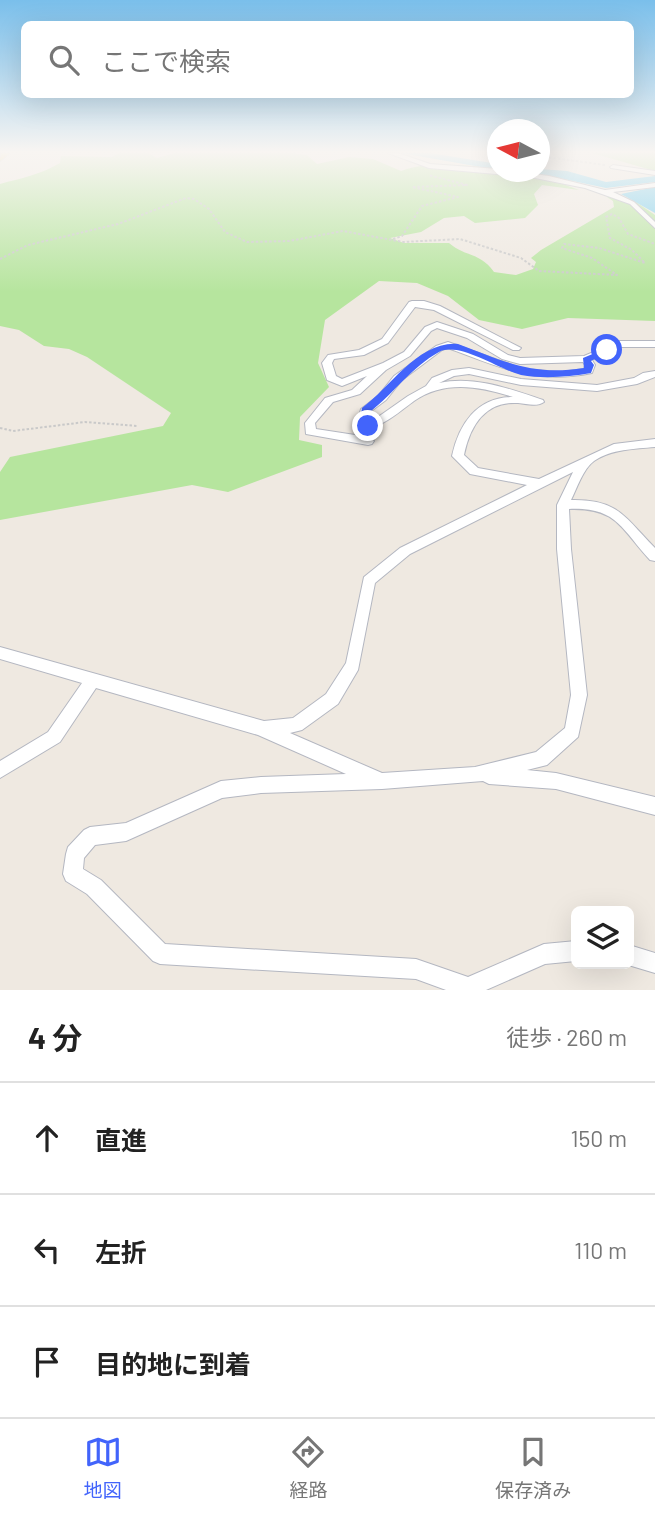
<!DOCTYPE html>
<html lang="ja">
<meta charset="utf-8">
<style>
:root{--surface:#fff;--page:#f6f6f6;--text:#222;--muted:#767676;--line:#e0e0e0;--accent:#4264fb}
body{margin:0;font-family:Barlow,"Noto Sans JP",sans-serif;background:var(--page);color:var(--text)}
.controls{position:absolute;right:21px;bottom:21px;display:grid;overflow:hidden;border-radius:10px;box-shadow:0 7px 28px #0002}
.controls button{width:63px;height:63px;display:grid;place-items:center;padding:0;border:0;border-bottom:2px solid var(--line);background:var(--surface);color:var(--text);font:35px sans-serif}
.compass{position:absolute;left:487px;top:119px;width:63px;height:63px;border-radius:50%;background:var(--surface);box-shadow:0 7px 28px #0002;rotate:277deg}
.stop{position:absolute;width:21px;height:21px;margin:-16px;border:5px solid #4264fb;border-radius:50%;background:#fff}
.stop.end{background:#4264fb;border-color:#fff;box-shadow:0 2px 7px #0008}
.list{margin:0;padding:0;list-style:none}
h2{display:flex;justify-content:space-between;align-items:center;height:91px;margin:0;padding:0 28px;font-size:30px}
h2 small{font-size:23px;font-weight:400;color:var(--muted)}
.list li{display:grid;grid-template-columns:46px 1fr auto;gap:21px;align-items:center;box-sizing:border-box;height:112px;padding:0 28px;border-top:2px solid var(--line)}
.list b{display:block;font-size:26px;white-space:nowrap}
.list em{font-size:23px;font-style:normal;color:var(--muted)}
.icon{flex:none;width:38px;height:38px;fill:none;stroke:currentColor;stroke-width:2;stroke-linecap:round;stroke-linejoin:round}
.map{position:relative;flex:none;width:655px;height:990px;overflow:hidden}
.search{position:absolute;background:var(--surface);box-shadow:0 7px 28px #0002;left:21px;right:21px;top:21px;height:77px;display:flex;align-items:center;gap:18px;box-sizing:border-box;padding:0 24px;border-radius:10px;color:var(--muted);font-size:26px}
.sheet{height:427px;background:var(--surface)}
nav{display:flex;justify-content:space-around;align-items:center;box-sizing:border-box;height:98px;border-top:2px solid var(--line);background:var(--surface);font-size:19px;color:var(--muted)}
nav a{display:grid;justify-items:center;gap:4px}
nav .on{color:var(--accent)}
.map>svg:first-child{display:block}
.green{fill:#b6e59e}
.water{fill:#75cff0}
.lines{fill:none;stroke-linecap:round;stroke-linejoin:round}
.river{fill:#75cff0;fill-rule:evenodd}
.minor-casing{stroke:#b4b7c1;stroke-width:2}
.major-casing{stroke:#c9c9c9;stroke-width:2}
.path{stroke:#c9c9c9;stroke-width:2;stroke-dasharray:2.5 2;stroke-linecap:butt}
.minor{fill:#fff;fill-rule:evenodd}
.major{fill:#f2d163;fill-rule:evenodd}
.route{fill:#4264fb}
</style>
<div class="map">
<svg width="655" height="990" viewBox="0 0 655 990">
<rect width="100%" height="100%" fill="#efe9e1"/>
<g class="green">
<path d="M119 153H148L157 158 174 153H292L307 155 317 164 349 157 373 159 401 171C432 160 465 166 497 168L498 172 537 174 579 190 542 185 534 194 538 205 525 218 475 223 464 216 444 218 421 232 390 238 404 243H449C465 257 480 252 494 272L516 275 533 269 536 262 531 258 541 250 614 207 613 201 607 197 610 193 636 202 655 215V321L568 318 522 329 479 320 448 296 417 283 379 281 325 320 318 363 329 387 300 417 299 440 322 445V457L228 492 192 485 0 520V472L10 457 163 426 171 413 87 357 69 349 44 346 19 330 0 326V184C21 178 40 175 60 163L61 156 112 157Z"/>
<path d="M592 153H655V171Z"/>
</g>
<path class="water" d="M655 187V213L621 194Z"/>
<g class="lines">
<g class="river">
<path d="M401 153H430L498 164V170Z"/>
<path d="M540 169 567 171 606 182 655 176V182L606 188 530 172H540Z"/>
</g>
<defs>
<g id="minor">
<path d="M388 153H398L430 164 498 169V172H518L549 176 605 190 655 183V187L613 192 634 202 655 222V228L630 204 585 188 530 177 429 168Z"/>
<path d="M613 165 655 171V175L611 168 610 167Z"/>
<path d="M412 301H424L440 306 521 348 519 350H513L434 310 415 307 388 343 364 355 334 359 332 363 336 376 342 379 383 363 404 352 425 327 437 322 473 334 508 355 520 358 584 356 620 341H655V347H621L592 360 595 365 592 373C534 385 500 367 448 348L442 350 402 380 386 400 370 412 368 422 378 417 408 396 426 386 432 378 452 370 469 368 521 379 597 385 634 378 643 373 655 371V377L637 384 597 391 521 385 469 374 454 376 439 383C474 375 510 389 543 400L544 402C537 407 527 404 518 403 485 401 470 426 464 455L478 468 539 479 614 444 655 439V447C635 449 611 449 594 461 583 469 577 488 571 500 619 499 625 518 655 548V561L650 560C621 529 617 507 569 509L571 549 587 695 578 737 547 765 527 770 556 773 655 797V815L556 789 489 784 483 781 382 789 261 793 222 798 126 841 95 845 84 858 83 869 101 880 165 944 416 959 468 977 544 944 576 941V961L545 964 486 990H446L416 979 160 964 153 961 87 894 66 881 63 874 66 854 68 847 84 830 90 827 126 823 221 781 261 777 346 774 258 735 96 688 60 742 0 778V761L48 732 82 683 0 659V647L264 721 293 718 326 694 346 663 364 577 400 548 527 485 470 474 452 456C459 424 477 397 513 397 479 386 444 380 414 401 399 412 386 424 368 429L357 423 361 409 378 396 394 376 436 346 448 342 523 369 560 372 584 369 585 365 583 362 520 364 502 359 467 338 437 328 431 331 410 356 386 370 360 394 333 402 315 423 316 429 368 437 374 441 372 444 368 445 306 434 305 423 325 398 352 390 367 376 342 386 327 380 322 363 328 355 359 350 382 339 409 302ZM573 472 557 505V549L571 695 565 728 536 752 475 767 382 773 290 733 302 730 338 704 358 670 375 583 410 554Z"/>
<path d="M629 945 655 953V973L625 964H629Z"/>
</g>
<path id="major" d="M10 153 0 161 1 153Z"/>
</defs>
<use href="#minor" class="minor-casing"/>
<use href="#major" class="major-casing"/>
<g class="path">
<path d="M540 156 605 165"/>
<path d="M393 239 402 236 422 206 458 197 412 187 467 185 428 175"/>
<path d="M0 259 28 245 118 224 186 198 194 199 209 209 225 232 247 242 289 241 343 231 403 242 460 239 521 258 539 271 617 275 592 258 562 248 564 244 599 248 645 263 632 250 610 238 606 217 612 214 619 218 628 234 655 244"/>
<path d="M0 428 13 431 85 422 138 426"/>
</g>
<use href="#minor" class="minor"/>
<use href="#major" class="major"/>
</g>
<linearGradient id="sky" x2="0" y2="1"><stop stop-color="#7abfeb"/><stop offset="0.52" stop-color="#f8f5f2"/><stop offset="1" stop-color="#f8f5f2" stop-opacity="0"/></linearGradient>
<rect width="655" height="292" fill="url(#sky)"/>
<path class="route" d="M458 344C506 362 532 376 584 368L583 358 607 348 612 350 591 361 594 365 591 373C569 377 543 379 521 375 500 370 459 341 439 352 412 367 394 393 370 412L368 422 371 428 359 425 362 408C391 387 418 341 458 344Z"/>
</svg>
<div class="controls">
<button><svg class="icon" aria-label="layers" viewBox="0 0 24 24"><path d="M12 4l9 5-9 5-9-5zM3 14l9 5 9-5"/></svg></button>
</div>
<svg class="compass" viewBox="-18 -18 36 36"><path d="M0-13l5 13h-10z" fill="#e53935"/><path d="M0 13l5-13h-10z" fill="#767676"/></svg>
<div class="stop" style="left:607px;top:350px"></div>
<div class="stop end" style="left:368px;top:426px"></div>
<div class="search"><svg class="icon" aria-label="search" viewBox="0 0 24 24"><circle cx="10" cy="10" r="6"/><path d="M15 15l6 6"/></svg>ここで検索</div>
</div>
<section class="sheet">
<h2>4 分<small>徒歩 · 260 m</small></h2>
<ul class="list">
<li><svg class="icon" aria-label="ahead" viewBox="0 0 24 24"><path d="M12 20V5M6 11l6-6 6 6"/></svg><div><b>直進</b></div><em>150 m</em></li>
<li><svg class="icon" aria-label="left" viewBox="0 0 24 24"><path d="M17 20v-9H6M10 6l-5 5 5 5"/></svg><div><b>左折</b></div><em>110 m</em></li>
<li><svg class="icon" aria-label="arrive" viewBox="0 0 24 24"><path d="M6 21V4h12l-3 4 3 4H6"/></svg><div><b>目的地に到着</b></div></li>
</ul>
</section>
<nav>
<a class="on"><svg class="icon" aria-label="map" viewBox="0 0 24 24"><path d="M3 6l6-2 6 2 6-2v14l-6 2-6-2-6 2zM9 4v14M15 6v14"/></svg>地図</a>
<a><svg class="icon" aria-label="directions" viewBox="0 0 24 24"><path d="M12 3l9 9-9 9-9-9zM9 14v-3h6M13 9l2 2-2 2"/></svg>経路</a>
<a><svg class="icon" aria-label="saved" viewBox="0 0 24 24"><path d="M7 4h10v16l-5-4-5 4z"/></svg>保存済み</a>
</nav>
